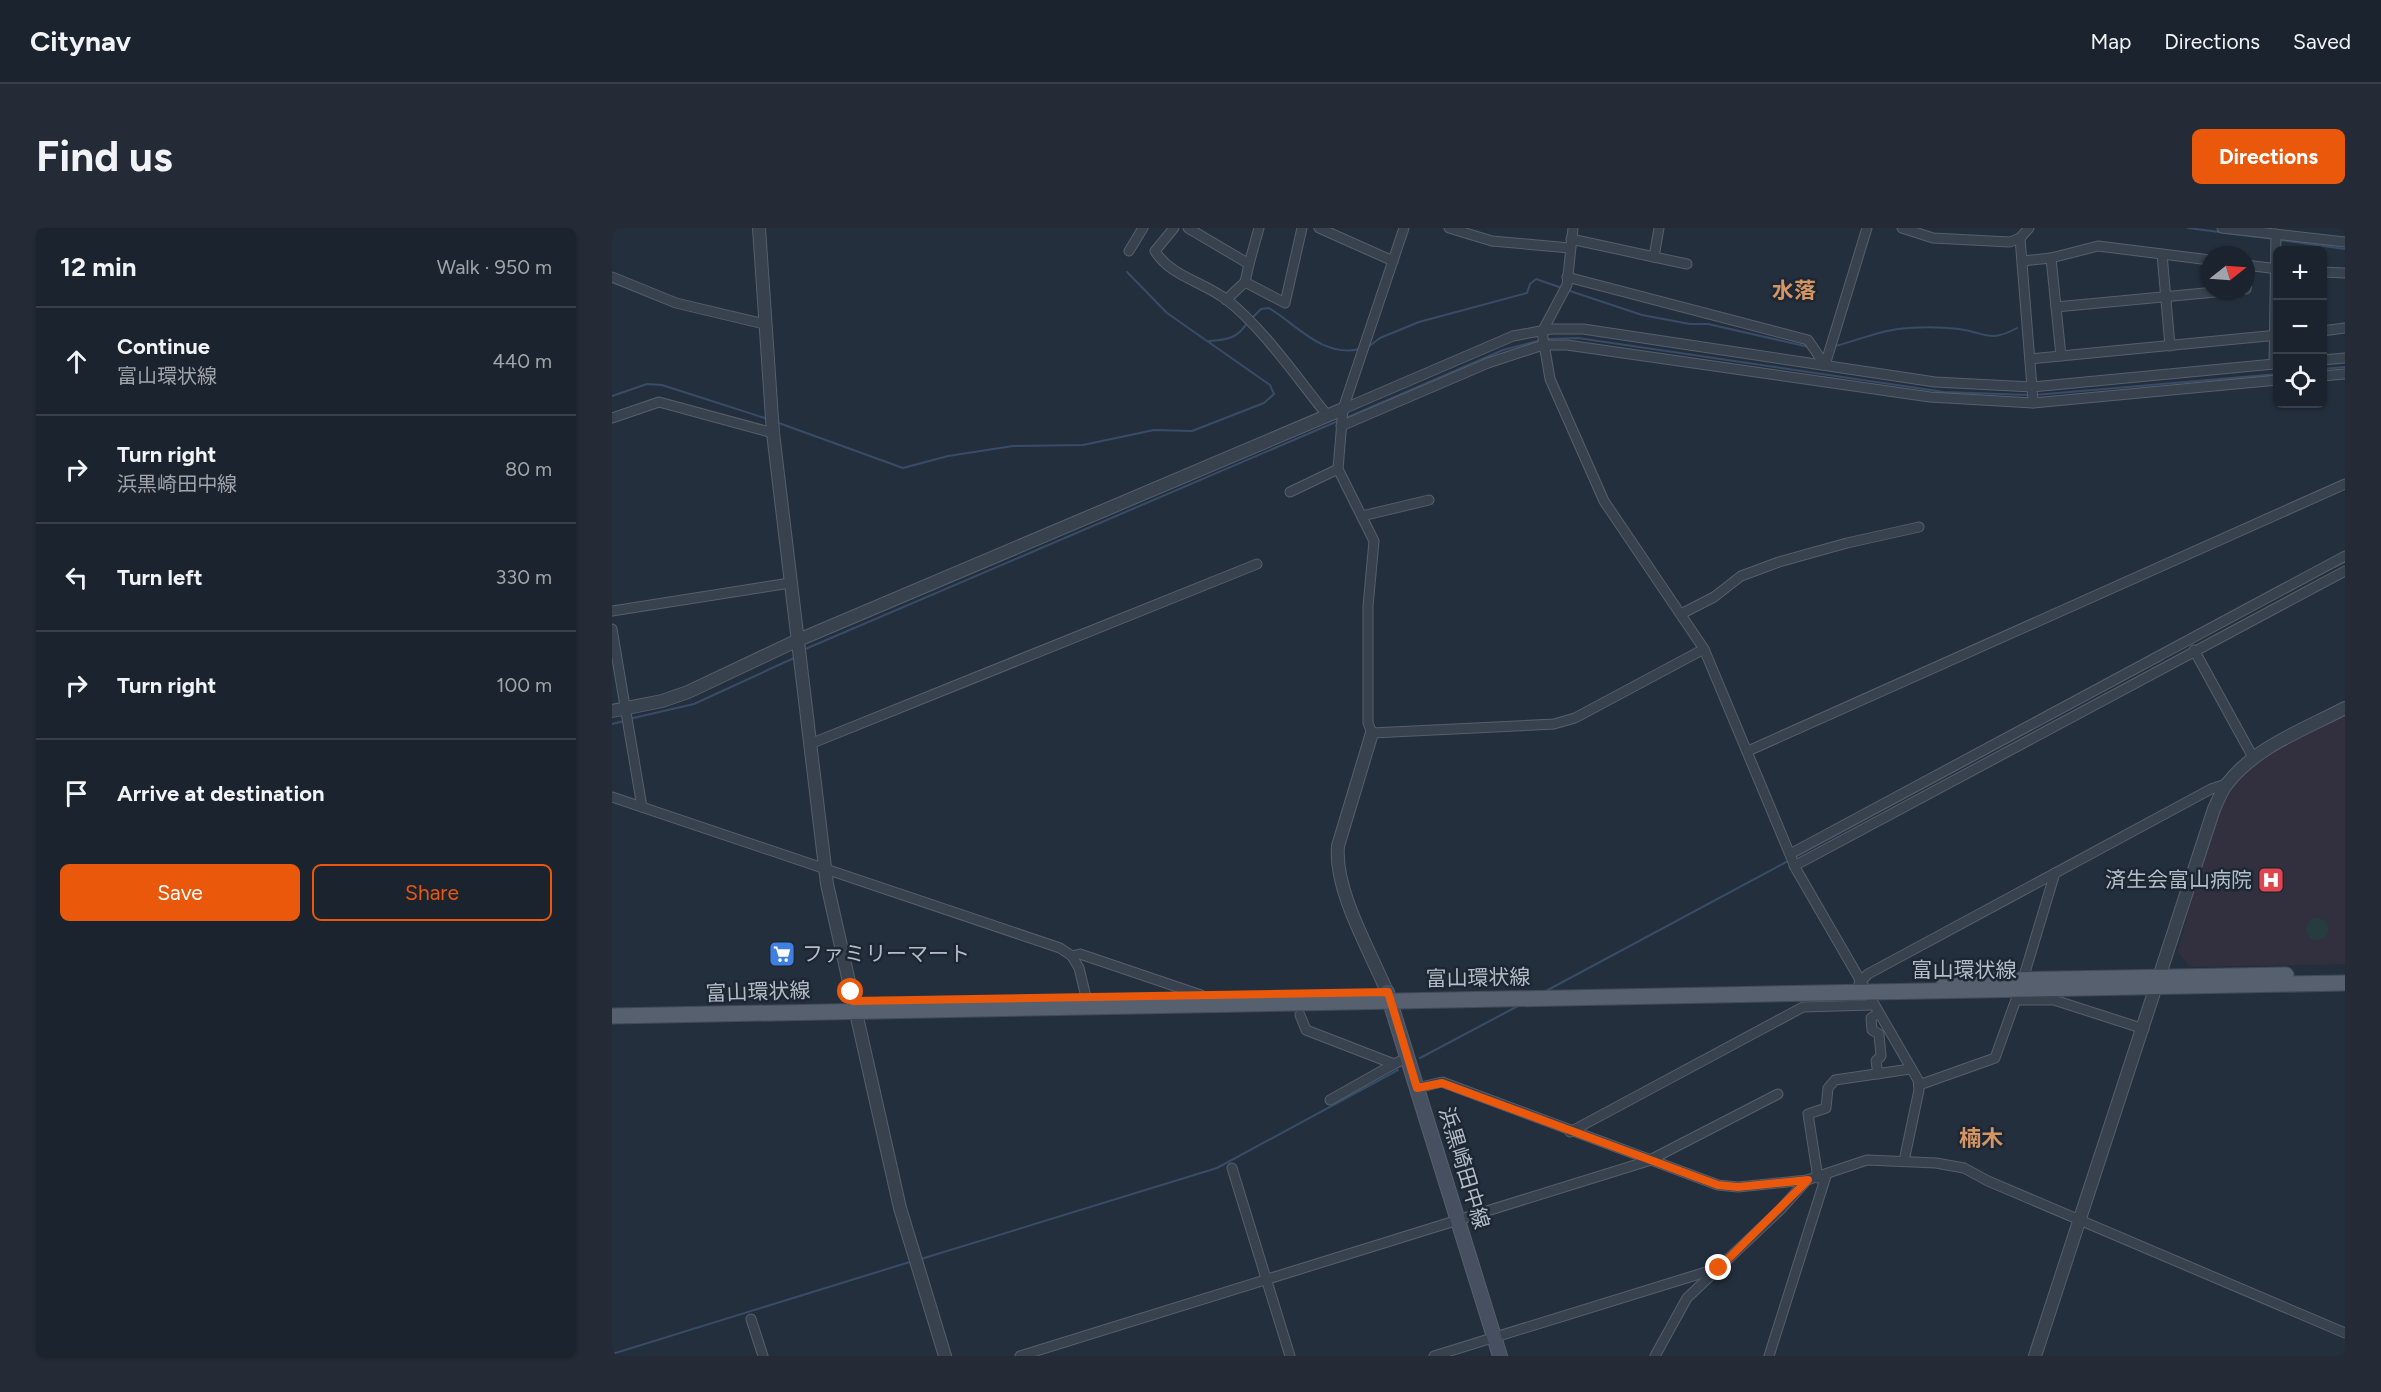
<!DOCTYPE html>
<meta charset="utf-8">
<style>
:root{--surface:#1b232e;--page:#242b36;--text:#f1f3f6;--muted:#a0a4aa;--line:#39404a;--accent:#ea580c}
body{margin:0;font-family:Figtree,"Noto Sans JP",sans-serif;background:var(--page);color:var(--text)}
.controls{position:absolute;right:18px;top:18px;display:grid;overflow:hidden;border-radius:9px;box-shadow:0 2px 4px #0004}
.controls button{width:54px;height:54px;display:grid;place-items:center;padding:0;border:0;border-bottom:2px solid var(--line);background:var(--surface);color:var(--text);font:30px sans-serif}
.compass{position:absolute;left:1589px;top:18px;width:54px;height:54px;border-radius:50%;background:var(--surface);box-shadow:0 2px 4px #0004;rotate:73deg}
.stop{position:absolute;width:18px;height:18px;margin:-14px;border:4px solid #ea580c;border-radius:50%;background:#fff}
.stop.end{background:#ea580c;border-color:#fff;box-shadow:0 2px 6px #0008}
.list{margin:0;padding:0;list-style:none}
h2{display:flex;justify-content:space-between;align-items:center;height:78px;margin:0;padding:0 24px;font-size:26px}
h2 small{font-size:20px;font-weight:400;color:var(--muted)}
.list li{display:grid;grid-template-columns:39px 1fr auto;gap:18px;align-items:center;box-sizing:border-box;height:108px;padding:0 24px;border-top:2px solid var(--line)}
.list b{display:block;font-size:22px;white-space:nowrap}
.list p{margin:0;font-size:20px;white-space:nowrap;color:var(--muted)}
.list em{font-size:20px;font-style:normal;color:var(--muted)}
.actions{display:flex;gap:12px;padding:18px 24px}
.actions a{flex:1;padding:14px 0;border:2px solid var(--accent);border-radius:9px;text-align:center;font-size:21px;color:var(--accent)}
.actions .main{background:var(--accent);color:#fff}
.icon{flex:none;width:33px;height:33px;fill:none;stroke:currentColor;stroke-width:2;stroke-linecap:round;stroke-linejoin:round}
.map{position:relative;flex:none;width:1733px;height:1128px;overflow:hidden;border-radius:9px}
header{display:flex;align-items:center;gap:36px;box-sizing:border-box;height:84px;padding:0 30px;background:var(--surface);border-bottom:2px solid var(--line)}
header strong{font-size:28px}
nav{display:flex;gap:33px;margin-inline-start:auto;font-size:21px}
.intro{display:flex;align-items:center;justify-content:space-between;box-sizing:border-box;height:144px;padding:0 36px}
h1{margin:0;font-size:42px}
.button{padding:15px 27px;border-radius:9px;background:var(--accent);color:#fff;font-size:21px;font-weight:700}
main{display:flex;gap:36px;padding:0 36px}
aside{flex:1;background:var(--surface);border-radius:9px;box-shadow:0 2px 4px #0004}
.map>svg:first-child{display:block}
.medical{fill:#32303f}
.green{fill:#263c3f}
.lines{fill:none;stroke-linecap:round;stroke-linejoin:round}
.stream{stroke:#394c67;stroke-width:2}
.minor-casing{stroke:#565f6c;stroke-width:11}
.tertiary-casing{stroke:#565f6c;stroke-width:14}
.secondary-casing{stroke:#565f6c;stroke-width:16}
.primary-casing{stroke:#414a57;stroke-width:17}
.minor{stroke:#38414e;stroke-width:9}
.tertiary{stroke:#38414e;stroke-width:12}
.secondary{stroke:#465061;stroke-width:14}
.primary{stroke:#56606e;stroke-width:15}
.route{stroke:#ea580c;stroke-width:8}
.labels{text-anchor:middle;stroke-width:5;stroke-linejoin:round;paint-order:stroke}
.poi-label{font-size:21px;fill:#b4bcc9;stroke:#1d2633;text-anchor:end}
.street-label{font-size:21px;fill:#b4bcc9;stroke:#1d2633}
.neighbourhood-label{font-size:22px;font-weight:bold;fill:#d59563;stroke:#1d2633}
</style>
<header>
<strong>Citynav</strong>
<nav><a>Map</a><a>Directions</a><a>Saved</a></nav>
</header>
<div class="intro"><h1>Find us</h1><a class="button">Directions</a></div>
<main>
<aside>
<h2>12 min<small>Walk · 950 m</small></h2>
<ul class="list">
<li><svg class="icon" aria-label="ahead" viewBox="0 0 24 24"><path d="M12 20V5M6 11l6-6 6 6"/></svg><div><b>Continue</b><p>富山環状線</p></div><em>440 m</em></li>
<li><svg class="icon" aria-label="right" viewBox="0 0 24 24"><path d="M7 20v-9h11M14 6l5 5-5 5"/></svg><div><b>Turn right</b><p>浜黒崎田中線</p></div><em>80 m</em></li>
<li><svg class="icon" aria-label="left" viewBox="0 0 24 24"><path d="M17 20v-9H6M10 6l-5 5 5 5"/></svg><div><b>Turn left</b></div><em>330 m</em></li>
<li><svg class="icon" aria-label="right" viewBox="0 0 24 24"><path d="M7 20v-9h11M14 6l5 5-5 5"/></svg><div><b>Turn right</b></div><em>100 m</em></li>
<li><svg class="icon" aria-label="arrive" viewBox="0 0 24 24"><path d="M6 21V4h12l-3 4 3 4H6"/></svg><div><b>Arrive at destination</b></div></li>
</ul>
<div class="actions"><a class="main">Save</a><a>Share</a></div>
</aside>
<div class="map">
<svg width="1733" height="1128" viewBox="0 0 1733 1128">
<rect width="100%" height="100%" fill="#242f3e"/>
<path class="medical" d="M1733 480V736L1578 739 1566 724 1602 581 1636 535Z"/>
<circle class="green" cx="1705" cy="701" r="11"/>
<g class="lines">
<g class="stream">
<path d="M1576 0 1662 11"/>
<path d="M1668 12 1733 21"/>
<path d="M955 62 1030 87 1078 96H1096L1197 119"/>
<path d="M639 91 649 81 657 80C685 97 711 130 748 121"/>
<path d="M935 111 966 110 1332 164 1417 167"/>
<path d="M597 113C615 112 626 110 635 95"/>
<path d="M1223 118C1248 112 1270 101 1296 100 1313 99 1330 99 1347 101 1374 105 1378 115 1405 100"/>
<path d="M756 119 768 110 807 94 915 65 918 56 924 51 950 60"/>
<path d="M1710 141 1733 139"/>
<path d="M1423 167 1666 146"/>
<path d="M0 168 35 156 50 157 156 191"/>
<path d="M734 190 891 122 929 112"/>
<path d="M164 194 291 240 336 228 401 218 471 217 542 202 580 203 652 175 662 166 658 157 555 85 515 44"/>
<path d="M1722 339 1733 334"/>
<path d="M191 422 726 193"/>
<path d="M17 491 82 476 182 430"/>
<path d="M0 496 12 493"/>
<path d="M1183 629 1551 431"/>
<path d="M932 764 1178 632"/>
<path d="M808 830 906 778"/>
<path d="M309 1031 605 940 786 842"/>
<path d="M0 1126 301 1033"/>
</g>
<defs>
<g id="minor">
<path d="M562 0 543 23C558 48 592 54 615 72 650 99 686 151 715 187"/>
<path d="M576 0 637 36 647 0"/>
<path d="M707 0 781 33"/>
<path d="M792 0 731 181 726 241 762 313 756 378V495L760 505 942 496 963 490 1092 421"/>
<path d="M837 0 880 13 958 20"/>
<path d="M961 0 955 57 930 104 938 151 992 273 1092 421 1184 641 1306 852 1307 862 1292 933"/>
<path d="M1290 0 1321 10 1398 14 1408 10 1417 0"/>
<path d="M1610 0 1733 14"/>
<path d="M1664 6 1662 136H1666"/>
<path d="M959 11 1042 29 1047 0"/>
<path d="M517 23 531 0"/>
<path d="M1550 26 1558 118"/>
<path d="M1042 29 1075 36"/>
<path d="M1439 30 1449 128"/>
<path d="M1410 33 1439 30 1486 18 1598 32"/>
<path d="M1634 37 1666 41"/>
<path d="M1710 44 1733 45"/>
<path d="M0 49 64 75 152 96"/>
<path d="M955 49 1196 112 1213 137 1255 0"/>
<path d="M633 54 673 75 690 0"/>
<path d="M1634 61 1637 37"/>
<path d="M614 72 633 54 637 36"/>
<path d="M1444 79 1614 63"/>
<path d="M1710 103 1733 100"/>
<path d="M1418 131 1666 107"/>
<path d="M1710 132 1733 130"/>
<path d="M1662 136 1420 159 1421 175 1666 152"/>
<path d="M1710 148 1733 146"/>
<path d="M731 181 901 108 939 101H971L1323 154 1420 159 1408 10"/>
<path d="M0 190 47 174 161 205"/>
<path d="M729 198 876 135 931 117H955L1318 169 1421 175"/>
<path d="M678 264 726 241"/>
<path d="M750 288 817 272"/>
<path d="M0 383 178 355"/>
<path d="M1069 386 1102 369 1129 348 1167 334 1235 315 1307 299"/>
<path d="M0 401 30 579"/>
<path d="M1582 422 1642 531"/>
<path d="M198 516 645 336"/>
<path d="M1136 523 1733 256"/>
<path d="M0 569 448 720 460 728 468 726 589 767"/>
<path d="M1178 626 1733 328"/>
<path d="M1182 638 1733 343"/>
<path d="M460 728 467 740 474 769"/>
<path d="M1411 751 1443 645"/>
<path d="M1247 755 1256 746 1599 561 1614 556"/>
<path d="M1405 772H1442L1532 801"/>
<path d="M1265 786 1259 790 1260 802 1267 806 1269 828 1264 833 1266 846"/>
<path d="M688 787 694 802 782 836 795 830"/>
<path d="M1307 857 1383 830 1407 763"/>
<path d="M805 860 830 854 1106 957 1126 959 1195 952 1255 932 1324 935 1352 940 1376 953 1733 1105"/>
<path d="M718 872 782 836"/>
<path d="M958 904 1191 779 1260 777"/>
<path d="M620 940 678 1128"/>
<path d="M1206 950 1196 886 1214 880 1216 860 1223 852 1298 841"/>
<path d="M139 1091 151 1128"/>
<path d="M408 1128 1036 933 1166 866"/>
<path d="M822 1128 1107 1040"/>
<path d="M1043 1128 1075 1070 1169 981 1195 952"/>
<path d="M1157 1128 1214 948"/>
</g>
<g id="tertiary">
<path d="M147 0 161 205 215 656 288 980 333 1128"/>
<path d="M0 483 50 473 76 464 184 413 731 181"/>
<path d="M760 505 726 618C722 663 758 722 775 764"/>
<path d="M1423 1128 1602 581C1606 573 1609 563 1615 556 1643 519 1693 501 1733 480"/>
</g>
<path id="secondary" d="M775 764 888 1128"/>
<g id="primary">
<path d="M1332 753 1674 747"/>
<path d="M0 788 1733 755"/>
</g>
</defs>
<use href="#minor" class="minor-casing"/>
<use href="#tertiary" class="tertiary-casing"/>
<use href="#secondary" class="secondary-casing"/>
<use href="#primary" class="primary-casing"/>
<use href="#minor" class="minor"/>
<use href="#tertiary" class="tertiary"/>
<use href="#secondary" class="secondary"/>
<use href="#primary" class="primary"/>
</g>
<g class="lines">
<path class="route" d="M239 764 241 773 776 764 805 860 830 855 1106 957 1126 959 1196 952 1107 1040"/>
</g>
<defs>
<symbol id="hospital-square" viewBox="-11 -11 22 22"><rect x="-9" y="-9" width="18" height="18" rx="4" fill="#e0444e" stroke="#1d2633"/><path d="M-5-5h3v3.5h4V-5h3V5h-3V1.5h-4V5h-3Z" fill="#fff"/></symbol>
<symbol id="supermarket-square" viewBox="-11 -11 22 22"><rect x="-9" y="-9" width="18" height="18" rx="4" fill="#3f7fe0" stroke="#1d2633"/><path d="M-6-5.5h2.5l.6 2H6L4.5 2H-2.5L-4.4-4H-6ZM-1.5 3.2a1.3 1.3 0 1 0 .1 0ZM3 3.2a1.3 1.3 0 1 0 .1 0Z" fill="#fff"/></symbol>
</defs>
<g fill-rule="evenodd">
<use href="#hospital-square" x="1644" y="637" width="30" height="30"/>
<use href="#supermarket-square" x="155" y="711" width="30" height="30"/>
</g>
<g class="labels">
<g class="poi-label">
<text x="1640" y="659">済生会富山病院</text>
<text x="190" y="733" text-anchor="start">ファミリーマート</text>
</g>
<g class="street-label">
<text x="1352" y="749">富山環状線</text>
<text transform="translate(866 750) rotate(-1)" y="7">富山環状線</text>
<text transform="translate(146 764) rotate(-2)" y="7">富山環状線</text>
<text transform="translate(852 940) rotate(73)" y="7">浜黒崎田中線</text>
</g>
<g class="neighbourhood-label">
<text x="1182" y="70">水落</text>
<text x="1369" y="918">楠木</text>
</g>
</g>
</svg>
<div class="controls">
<button>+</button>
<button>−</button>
<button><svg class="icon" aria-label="locate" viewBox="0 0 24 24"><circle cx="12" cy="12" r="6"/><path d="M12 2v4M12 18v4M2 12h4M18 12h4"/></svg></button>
</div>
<svg class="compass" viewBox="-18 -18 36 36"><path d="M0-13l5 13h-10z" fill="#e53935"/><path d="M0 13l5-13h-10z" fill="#a0a4aa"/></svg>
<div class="stop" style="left:239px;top:764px"></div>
<div class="stop end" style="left:1107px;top:1040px"></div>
</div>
</main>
